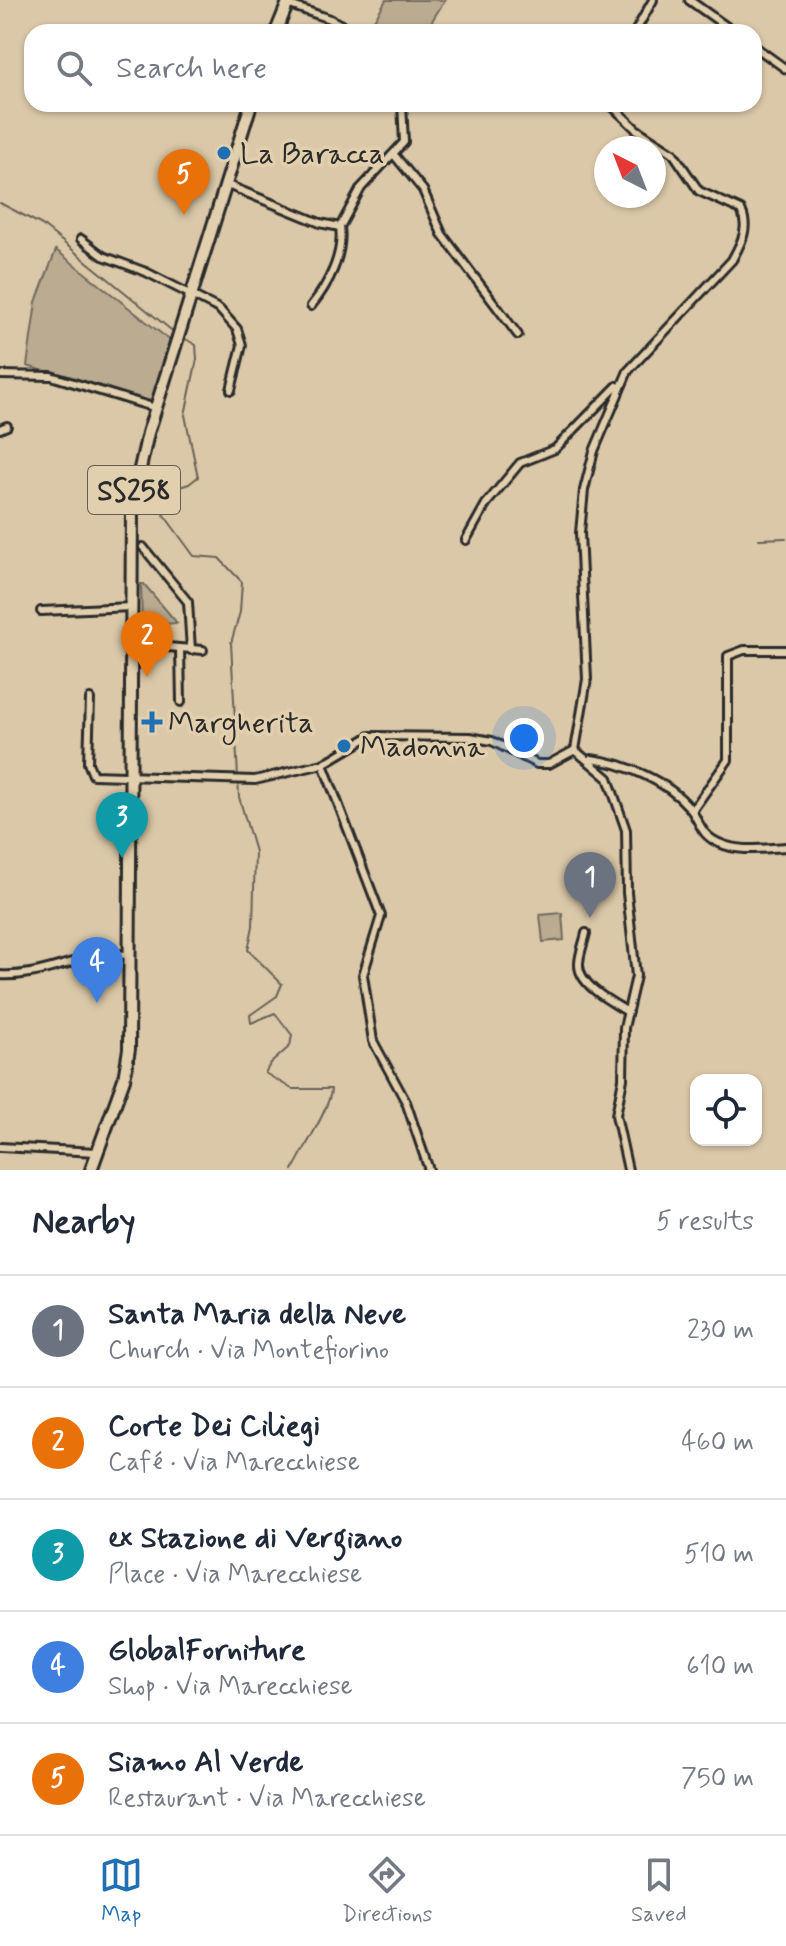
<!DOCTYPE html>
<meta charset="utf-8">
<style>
:root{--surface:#fff;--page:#f2f2f3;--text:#1f2937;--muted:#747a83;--line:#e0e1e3;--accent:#1f6fb2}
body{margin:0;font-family:Mynerve,sans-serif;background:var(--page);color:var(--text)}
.controls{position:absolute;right:24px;bottom:24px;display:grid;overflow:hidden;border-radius:16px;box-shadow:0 2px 6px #0004}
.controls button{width:72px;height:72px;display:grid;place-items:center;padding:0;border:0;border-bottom:2px solid var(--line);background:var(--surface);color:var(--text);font:40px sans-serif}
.compass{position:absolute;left:594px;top:136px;width:72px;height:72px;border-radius:50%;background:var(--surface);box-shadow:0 2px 6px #0004;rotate:318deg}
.you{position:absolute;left:524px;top:738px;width:28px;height:28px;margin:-20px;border:6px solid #fff;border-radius:50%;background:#1a73e8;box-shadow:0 0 0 12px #1a73e833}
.badge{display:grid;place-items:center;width:52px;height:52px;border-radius:50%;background:var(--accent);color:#fff;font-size:26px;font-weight:700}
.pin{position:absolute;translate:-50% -66px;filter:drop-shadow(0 2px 4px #0008)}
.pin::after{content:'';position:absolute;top:42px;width:28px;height:24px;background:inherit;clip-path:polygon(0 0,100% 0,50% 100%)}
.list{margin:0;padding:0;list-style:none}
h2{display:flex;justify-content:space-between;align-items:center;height:104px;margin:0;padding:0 32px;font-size:34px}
h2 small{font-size:26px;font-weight:400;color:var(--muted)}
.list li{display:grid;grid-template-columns:52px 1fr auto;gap:24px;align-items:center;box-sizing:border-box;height:112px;padding:0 32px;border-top:2px solid var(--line)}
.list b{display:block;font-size:30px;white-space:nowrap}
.list p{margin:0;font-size:26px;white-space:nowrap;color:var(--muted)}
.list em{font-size:26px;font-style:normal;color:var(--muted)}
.icon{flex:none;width:44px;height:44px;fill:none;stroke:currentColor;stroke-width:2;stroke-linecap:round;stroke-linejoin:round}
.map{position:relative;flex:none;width:786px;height:1170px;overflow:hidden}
.search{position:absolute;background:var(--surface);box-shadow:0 2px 6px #0004;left:24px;right:24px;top:24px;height:88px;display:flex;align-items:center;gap:20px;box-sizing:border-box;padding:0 28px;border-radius:24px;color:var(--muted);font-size:30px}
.sheet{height:664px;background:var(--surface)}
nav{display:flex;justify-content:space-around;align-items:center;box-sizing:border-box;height:112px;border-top:2px solid var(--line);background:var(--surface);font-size:22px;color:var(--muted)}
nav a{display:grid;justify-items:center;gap:4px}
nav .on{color:var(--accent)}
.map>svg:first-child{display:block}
.green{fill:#baab91;stroke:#726b5e;stroke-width:2}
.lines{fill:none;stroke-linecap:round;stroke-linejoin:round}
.stream{stroke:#686256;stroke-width:2}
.minor-casing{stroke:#2b2b2b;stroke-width:12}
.primary-casing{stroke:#2b2b2b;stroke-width:16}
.minor{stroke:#e2cfad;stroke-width:6}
.primary{stroke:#e2cfad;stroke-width:10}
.poi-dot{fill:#1f6fb2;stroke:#e2cfad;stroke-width:3}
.labels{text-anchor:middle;stroke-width:7;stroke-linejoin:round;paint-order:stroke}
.shield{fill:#e2cfad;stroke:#625c52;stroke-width:2}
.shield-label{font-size:28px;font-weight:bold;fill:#2b2b2b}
.poi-label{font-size:30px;fill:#2b2b2b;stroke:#e2cfad;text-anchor:start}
</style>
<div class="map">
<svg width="786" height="1170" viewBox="0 0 786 1170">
<rect width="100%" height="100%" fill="#dbc8a8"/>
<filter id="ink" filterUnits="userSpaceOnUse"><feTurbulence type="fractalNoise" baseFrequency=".0125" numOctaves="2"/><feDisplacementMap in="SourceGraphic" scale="16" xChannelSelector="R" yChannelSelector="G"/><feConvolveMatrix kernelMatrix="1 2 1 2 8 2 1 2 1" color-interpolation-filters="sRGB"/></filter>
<g filter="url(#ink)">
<g class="green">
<path d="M386 0H445L425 32H367Z"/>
<path d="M56 250 172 342 151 403 27 366 36 302Z"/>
<path d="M141 584H144L177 623 142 626Z"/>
<path d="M562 913 564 940 543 942 540 915Z"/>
</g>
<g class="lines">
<g class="stream">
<path d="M0 203 42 225 176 334"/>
<path d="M182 337 196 345 197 359 185 415 198 477 189 484 161 493 156 504 194 556 219 558 242 582 240 612 231 643 239 797 255 852 253 926 248 950 282 984 277 996 250 1015 251 1023 275 1013 292 1035 290 1046 270 1064 265 1073 292 1089H331C331 1106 302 1151 293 1170"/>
<path d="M759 539 786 538"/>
</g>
<defs>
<g id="minor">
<path d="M689 0 734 32"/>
<path d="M287 4 330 19 355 32"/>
<path d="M635 32 653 0"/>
<path d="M754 46 786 69"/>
<path d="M395 156 423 190 442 234 518 335"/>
<path d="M225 184 320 223 340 227 361 188 404 142 402 104"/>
<path d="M81 239 103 256 146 272 219 309 237 329 242 345 231 390"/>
<path d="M311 306C328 285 344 255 340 227"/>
<path d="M0 375 51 376 156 408"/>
<path d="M0 429 7 426"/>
<path d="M466 540 486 504 520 463 555 449 617 386"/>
<path d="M143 547 188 602 191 650"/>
<path d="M41 611 132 607"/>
<path d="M133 644 203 650"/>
<path d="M180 649 181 702"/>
<path d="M90 699 88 763 93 775 255 780 323 764 370 736 470 737 492 741 537 764H549L575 750"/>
<path d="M575 750 587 679 580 533 584 490 594 451 628 371 732 260C741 243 750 228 741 210L699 191 673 153 636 129 610 104"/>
<path d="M575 750 608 778 626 830 627 893 636 976 624 1028 623 1079 616 1115 628 1170"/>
<path d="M591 759C624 763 667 781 689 807 700 821 700 835 719 843 741 853 763 848 786 847"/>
<path d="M323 764 381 916 363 975 373 1041 406 1102 429 1170"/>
<path d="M692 811 728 760V656L744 650H786"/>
<path d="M586 933C584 943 579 954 579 964 578 985 613 1003 628 1012"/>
<path d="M0 975C46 978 83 950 129 955"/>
<path d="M0 1147 97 1152"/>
</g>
<g id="primary">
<path d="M276 32 289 0"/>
<path d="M91 1170 124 1079 129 1049 132 504 148 433 251 104"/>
</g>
</defs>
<use href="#minor" class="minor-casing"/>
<use href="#primary" class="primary-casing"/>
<use href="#minor" class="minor"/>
<use href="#primary" class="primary"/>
</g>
</g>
<g class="poi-dot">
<circle cx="224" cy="153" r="8"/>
<path d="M148 710h8v8h8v8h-8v8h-8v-8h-8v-8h8z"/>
<circle cx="344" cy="746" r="8"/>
</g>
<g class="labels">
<rect class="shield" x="88" y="466" width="92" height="48" rx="6"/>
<g class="shield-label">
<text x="134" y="500">SS258</text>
</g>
<g class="poi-label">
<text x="240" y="163">La Baracca</text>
<text x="168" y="732">Margherita</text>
<text x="360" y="756">Madonna</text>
</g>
</g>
</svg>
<div class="controls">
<button><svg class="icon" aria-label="locate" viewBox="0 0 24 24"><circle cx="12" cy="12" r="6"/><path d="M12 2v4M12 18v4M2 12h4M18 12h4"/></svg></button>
</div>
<svg class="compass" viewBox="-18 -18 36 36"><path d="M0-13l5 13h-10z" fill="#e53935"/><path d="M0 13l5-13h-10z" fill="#747a83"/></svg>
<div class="you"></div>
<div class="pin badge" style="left:590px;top:918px;background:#6b7280">1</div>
<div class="pin badge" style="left:147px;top:677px;background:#e8710a">2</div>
<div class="pin badge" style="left:122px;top:858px;background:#0f9aa8">3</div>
<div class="pin badge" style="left:97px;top:1003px;background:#3f7fe0">4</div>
<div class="pin badge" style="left:184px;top:215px;background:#e8710a">5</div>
<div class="search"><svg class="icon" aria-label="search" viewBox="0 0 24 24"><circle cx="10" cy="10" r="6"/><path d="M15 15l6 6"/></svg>Search here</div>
</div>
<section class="sheet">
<h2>Nearby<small>5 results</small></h2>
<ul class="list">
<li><span class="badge" style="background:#6b7280">1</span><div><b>Santa Maria della Neve</b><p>Church · Via Montefiorino</p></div><em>230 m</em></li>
<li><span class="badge" style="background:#e8710a">2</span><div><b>Corte Dei Ciliegi</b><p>Café · Via Marecchiese</p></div><em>460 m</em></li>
<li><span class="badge" style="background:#0f9aa8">3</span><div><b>ex Stazione di Vergiano</b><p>Place · Via Marecchiese</p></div><em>510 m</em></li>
<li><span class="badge" style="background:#3f7fe0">4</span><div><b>GlobalForniture</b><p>Shop · Via Marecchiese</p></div><em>610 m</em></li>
<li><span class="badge" style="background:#e8710a">5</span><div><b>Siamo Al Verde</b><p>Restaurant · Via Marecchiese</p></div><em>750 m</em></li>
</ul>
</section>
<nav>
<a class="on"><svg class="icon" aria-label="map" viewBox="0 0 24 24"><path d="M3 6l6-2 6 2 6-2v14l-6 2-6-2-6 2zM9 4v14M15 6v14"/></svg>Map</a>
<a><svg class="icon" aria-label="directions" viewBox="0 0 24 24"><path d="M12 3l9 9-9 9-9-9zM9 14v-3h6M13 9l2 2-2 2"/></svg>Directions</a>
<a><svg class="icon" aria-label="saved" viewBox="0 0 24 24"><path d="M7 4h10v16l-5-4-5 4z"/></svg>Saved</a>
</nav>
